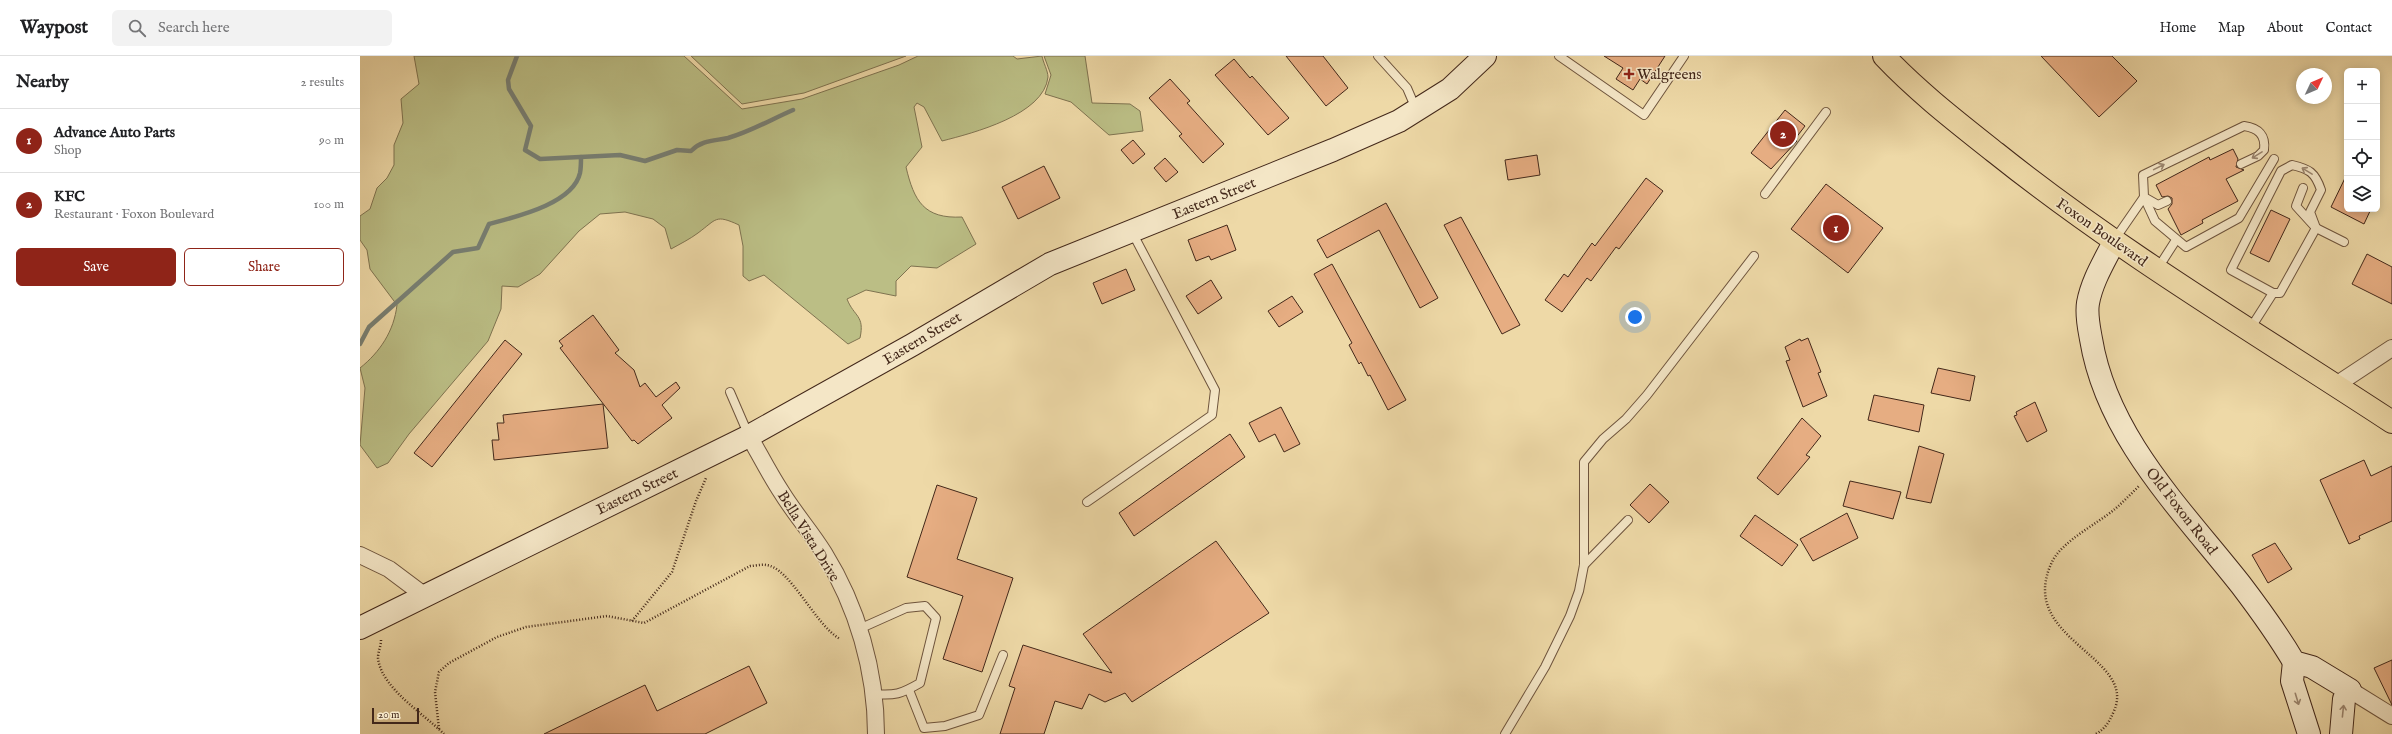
<!DOCTYPE html>
<meta charset="utf-8">
<style>
:root{--surface:#fff;--page:#f2f2f2;--text:#202124;--muted:#757577;--line:#e0e0e0;--accent:#8f2418}
body{margin:0;font-family:"IM FELL English",serif;background:var(--page);color:var(--text)}
.controls{position:absolute;right:12px;top:12px;display:grid;overflow:hidden;border-radius:6px;box-shadow:0 2px 10px #0003}
.controls button{width:36px;height:36px;display:grid;place-items:center;padding:0;border:0;border-bottom:1px solid var(--line);background:var(--surface);color:var(--text);font:20px sans-serif}
.compass{position:absolute;left:1936px;top:12px;width:36px;height:36px;border-radius:50%;background:var(--surface);box-shadow:0 2px 10px #0003;rotate:46deg}
.scale{position:absolute;left:12px;bottom:10px;width:47px;box-sizing:border-box;padding-left:4px;border:2px solid #43281a;border-top:0;font-size:11px;line-height:14px;white-space:nowrap;color:#43281a;-webkit-text-stroke:3px #f4e6c6;paint-order:stroke}
.you{position:absolute;left:1275px;top:261px;width:14px;height:14px;margin:-10px;border:3px solid #fff;border-radius:50%;background:#1a73e8;box-shadow:0 0 0 6px #1a73e833}
.badge{display:grid;place-items:center;width:26px;height:26px;border-radius:50%;background:var(--accent);color:#fff;font-size:13px;font-weight:700}
.pin{position:absolute;translate:-50% -50%;border:2px solid #fff;box-shadow:0 1px 4px #0006}
.list{margin:0;padding:0;list-style:none}
h2{display:flex;justify-content:space-between;align-items:center;height:52px;margin:0;padding:0 16px;font-size:17px}
h2 small{font-size:13px;font-weight:400;color:var(--muted)}
.list li{display:grid;grid-template-columns:26px 1fr auto;gap:12px;align-items:center;box-sizing:border-box;height:64px;padding:0 16px;border-top:1px solid var(--line)}
.list b{display:block;font-size:15px;white-space:nowrap}
.list p{margin:0;font-size:13px;white-space:nowrap;color:var(--muted)}
.list em{font-size:13px;font-style:normal;color:var(--muted)}
.actions{display:flex;gap:8px;padding:12px 16px}
.actions a{flex:1;padding:9px 0;border:1px solid var(--accent);border-radius:6px;text-align:center;font-size:14px;color:var(--accent)}
.actions .main{background:var(--accent);color:#fff}
.icon{flex:none;width:22px;height:22px;fill:none;stroke:currentColor;stroke-width:2;stroke-linecap:round;stroke-linejoin:round}
.map{position:relative;flex:none;width:2032px;height:678px;overflow:hidden}
header{display:flex;align-items:center;gap:24px;box-sizing:border-box;height:56px;padding:0 20px;background:var(--surface);border-bottom:1px solid var(--line)}
header strong{font-size:19px}
nav{display:flex;gap:22px;margin-inline-start:auto;font-size:14px}
.search{width:280px;height:36px;background:var(--page);display:flex;align-items:center;gap:10px;box-sizing:border-box;padding:0 14px;border-radius:6px;color:var(--muted);font-size:15px}
main{display:flex}
aside{flex:1;background:var(--surface)}
.map>svg:first-child{display:block}
.green{fill:#bbbe85;stroke:#7f7350}
.lines{fill:none;stroke-linecap:round;stroke-linejoin:round}
.stream{stroke:#787f73;stroke-width:4.5}
.building{fill:#e6ad82;stroke:#43281a}
.lane-casing{stroke:#6e543d;stroke-width:10}
.street-casing{stroke:#6e543d;stroke-width:18}
.secondary-casing{stroke:#43281a;stroke-width:24}
.primary-casing{stroke:#43281a;stroke-width:24}
.path{stroke:#43281a;stroke-width:2.5;stroke-dasharray:1 2;stroke-linecap:butt}
.lane{stroke:#f4e6c6;stroke-width:8}
.street{stroke:#f4e6c6;stroke-width:16}
.secondary{stroke:#f4e6c6;stroke-width:22}
.primary{stroke:#eed9a7;stroke-width:22}
.oneway{stroke:#9c8770}
.poi-dot{fill:#8f2418;stroke:#f4e6c6;stroke-width:1.5}
.labels{text-anchor:middle;stroke-width:3;stroke-linejoin:round;paint-order:stroke}
.poi-label{font-size:15px;fill:#43281a;stroke:#f4e6c6;text-anchor:start}
.street-label{font-size:15px;fill:#43281a;stroke:#f4e6c6}
</style>
<header>
<strong>Waypost</strong>
<div class="search"><svg class="icon" aria-label="search" viewBox="0 0 24 24"><circle cx="10" cy="10" r="6"/><path d="M15 15l6 6"/></svg>Search here</div>
<nav><a>Home</a><a>Map</a><a>About</a><a>Contact</a></nav>
</header>
<main>
<aside>
<h2>Nearby<small>2 results</small></h2>
<ul class="list">
<li><span class="badge">1</span><div><b>Advance Auto Parts</b><p>Shop</p></div><em>90 m</em></li>
<li><span class="badge">2</span><div><b>KFC</b><p>Restaurant · Foxon Boulevard</p></div><em>100 m</em></li>
</ul>
<div class="actions"><a class="main">Save</a><a>Share</a></div>
</aside>
<div class="map">
<svg width="2032" height="678" viewBox="0 0 2032 678">
<rect width="100%" height="100%" fill="#eed9a7"/>
<filter id="stains"><feTurbulence type="fractalNoise" baseFrequency=".005" numOctaves="4"/><feColorMatrix values="0 0 0 0 .2 0 0 0 0 .09 0 0 0 0 .02 0 0 0 .5 -.17"/></filter>
<radialGradient id="worn" r=".72"><stop offset=".6" stop-color="#630" stop-opacity="0"/><stop offset="1" stop-color="#630" stop-opacity=".3"/></radialGradient>
<g class="green">
<path d="M54 0H324L382 53 442 43 539 9 558 0H653L657 3 682 0C683 6 688 15 688 21 684 59 613 77 582 85L564 51 557 47 554 51 562 91 546 111C554 145 564 163 602 161L616 188 577 212 551 210 536 225V240L506 234 487 243C494 261 505 259 500 282L488 288 404 219 389 225 383 220V190L379 169C355 158 357 163 338 177 330 183 320 188 311 193L305 172 293 163 265 156 240 158 219 175 180 218 158 231 142 230 141 253 128 285 49 378 28 407 17 412 0 389 5 332 0 312C20 296 34 275 37 249L10 213 7 194 0 184V160L10 153 17 132 27 122 34 109V89L43 67 41 43 59 28Z"/>
<path d="M331 0H546L444 37 382 48Z"/>
<path d="M684 0H725L732 47 770 48 780 55 783 75 749 79 711 46 685 38 691 19Z"/>
</g>
<g class="lines">
<g class="stream">
<path d="M157 0 148 24 149 33 171 70 165 94 180 103 260 99 285 105 317 94 331 95C342 84 354 85 368 82 390 76 412 63 433 54"/>
<path d="M0 288 9 271 93 196 118 192 129 168C155 161 213 148 220 117 221 112 221 106 221 101"/>
</g>
</g>
<g class="building">
<path d="M926 0H963L988 32 966 50Z"/>
<path d="M1244 0H1305L1287 28 1280 23 1273 34 1256 23 1263 12Z"/>
<path d="M1681 0H1752L1777 25 1739 61Z"/>
<path d="M874 3 890 22 892 20 929 62 908 79 855 19Z"/>
<path d="M810 23 830 45 827 47 864 88 843 107 819 80 822 78 789 42Z"/>
<path d="M1425 54 1445 70 1435 83 1437 85 1411 113 1391 97Z"/>
<path d="M773 84 785 98 773 108 761 94Z"/>
<path d="M1873 93 1878 103 1876 111 1884 114 1866 123 1878 145 1842 164 1843 167 1821 179 1808 153 1812 148V142L1808 140 1802 141 1796 129 1849 101 1850 104Z"/>
<path d="M1177 99 1180 119 1148 124 1145 104Z"/>
<path d="M805 102 818 116 806 126 794 112Z"/>
<path d="M684 110 700 142 658 163 642 131Z"/>
<path d="M1987 118V153H2011L2004 168 1971 151Z"/>
<path d="M1286 122 1303 135 1259 193 1256 191 1231 225 1227 222 1202 256 1185 244 1204 218 1208 221 1232 187 1235 190Z"/>
<path d="M1466 128 1523 172 1488 217 1431 173Z"/>
<path d="M1026 147 1078 242 1060 252 1019 174 967 202 957 184Z"/>
<path d="M1911 154 1930 163 1909 206 1890 197Z"/>
<path d="M1101 161 1160 269 1142 278 1084 169Z"/>
<path d="M867 169 876 194 851 204 849 200 836 205 828 184Z"/>
<path d="M2007 198 2032 211V248L1992 228Z"/>
<path d="M972 208 1046 344 1028 354 1010 319 1008 320 1001 306 999 308 989 289 992 287 954 218Z"/>
<path d="M766 213 775 234 742 248 733 227Z"/>
<path d="M851 224 862 242 838 258 826 240Z"/>
<path d="M932 240 943 256 919 271 908 255Z"/>
<path d="M233 259 259 294 255 297 274 314 280 331 285 327 296 341 316 326 320 332 302 349 312 362 278 388 274 384 272 385 200 292 203 290 199 285Z"/>
<path d="M1448 282 1461 316 1458 317 1467 340 1443 351 1426 305 1430 304 1425 291 1440 283 1441 285Z"/>
<path d="M145 284 162 298 72 411 54 397Z"/>
<path d="M1578 312 1615 320 1610 345 1571 337Z"/>
<path d="M1514 339 1564 349 1559 376 1508 364Z"/>
<path d="M1675 346 1687 375 1667 386 1654 360 1657 359 1656 356Z"/>
<path d="M243 348 248 392 134 404 132 384H139L137 367H144L143 359Z"/>
<path d="M921 351 940 388 924 396 915 378 899 386 889 367Z"/>
<path d="M1442 362 1461 380 1446 399 1450 401 1418 439 1397 422Z"/>
<path d="M870 378 885 401 774 480 759 457Z"/>
<path d="M1559 390 1584 398 1571 447 1546 442Z"/>
<path d="M2004 404 2011 420 2032 410V465L1999 480 2000 483 1989 488 1960 424Z"/>
<path d="M1490 425 1541 436 1533 463 1483 450Z"/>
<path d="M1290 428 1309 446 1289 467 1270 449Z"/>
<path d="M577 429 617 442 597 503 653 522 622 616 583 603 603 540 547 521Z"/>
<path d="M1487 457 1498 482 1453 505 1440 483Z"/>
<path d="M1395 459 1438 489 1422 510 1380 480Z"/>
<path d="M856 485 909 557 772 646 765 637 745 646 729 638 722 653 695 645 684 678H640L655 632 649 630 663 589 752 617 723 578Z"/>
<path d="M1915 487 1932 513 1908 527 1892 499Z"/>
<path d="M2032 604V649L2014 612Z"/>
<path d="M389 610 407 647 345 678H184L285 629 297 655Z"/>
</g>
<g class="lines">
<defs>
<g id="lane">
<path d="M1018 0 1047 32 1056 53"/>
<path d="M1199 0 1284 59 1324 0"/>
<path d="M1943 132 1936 150 1956 172 1984 186"/>
<path d="M1405 138 1466 56"/>
<path d="M1807 145 1798 149 1784 141 1783 119 1884 70C1898 72 1906 79 1904 94L1898 100 1881 108"/>
<path d="M1755 183 1784 141 1795 165 1826 191 1879 162 1914 103"/>
<path d="M1798 212 1816 184"/>
<path d="M1913 237 1871 214 1921 115 1932 109C1949 113 1955 116 1961 134L1950 156 1956 172"/>
<path d="M1890 273 1913 237H1920L1956 172"/>
<path d="M370 336 389 380"/>
<path d="M727 446 852 359 855 334 772 176"/>
<path d="M1224 509 1268 464"/>
<path d="M499 573 546 552 565 550 576 562 560 627C541 638 535 640 513 638"/>
<path d="M549 634 564 672 585 670 619 659 643 599"/>
<path d="M1145 678 1185 611 1210 560 1219 535 1224 509V406L1243 383 1266 363 1287 339 1394 200"/>
</g>
<g id="street">
<path d="M1976 329 2032 292"/>
<path d="M389 380C400 399 410 419 422 437 435 458 451 476 464 497 497 550 516 615 516 678"/>
<path d="M0 499 29 513 65 540"/>
<path d="M1990 634 2032 660"/>
</g>
<g id="secondary">
<path d="M1754 186C1744 206 1732 225 1728 247 1726 259 1729 272 1731 283 1747 381 1822 454 1881 529 1900 554 1918 579 1934 606L1952 611 1990 634 1984 643 1981 678"/>
<path d="M0 572 389 380 552 289 690 208 973 94 1039 65 1090 33 1125 0"/>
<path d="M1934 606 1932 625 1949 678"/>
</g>
<path id="primary" d="M1524 0C1558 36 1597 66 1636 97 1761 197 1898 278 2032 366"/>
</defs>
<use href="#lane" class="lane-casing"/>
<use href="#street" class="street-casing"/>
<use href="#secondary" class="secondary-casing"/>
<use href="#primary" class="primary-casing"/>
<g class="path">
<path d="M272 565 312 516 336 445 346 422"/>
<path d="M21 584C21 590 18 596 18 602 21 632 64 658 84 678"/>
<path d="M79 673 75 636 79 616 89 607 137 581 166 571 247 560 284 567 390 510C395 510 401 508 406 509 430 511 455 569 480 583"/>
<path d="M1736 678C1746 672 1749 666 1754 655 1778 600 1655 583 1692 506 1702 485 1737 468 1755 453 1763 446 1771 438 1779 430"/>
</g>
<use href="#lane" class="lane"/>
<use href="#street" class="street"/>
<use href="#secondary" class="secondary"/>
<use href="#primary" class="primary"/>
</g>
<defs><path id="oneway-shaft" d="M-6 0H5M1.5-3L5.5 0L1.5 3" fill="none" stroke-width="1.6" stroke-linecap="round" stroke-linejoin="round"/></defs>
<g class="oneway">
<use href="#oneway-shaft" transform="translate(1897 99) rotate(148)"/>
<use href="#oneway-shaft" transform="translate(1799 111) rotate(-26)"/>
<use href="#oneway-shaft" transform="translate(1947 115) rotate(-149)"/>
<use href="#oneway-shaft" transform="translate(1937 643) rotate(73)"/>
<use href="#oneway-shaft" transform="translate(1983 655) rotate(-84)"/>
</g>
<path class="poi-dot" d="M1267 12h4v4h4v4h-4v4h-4v-4h-4v-4h4z"/>
<g class="labels">
<g class="poi-label">
<text x="1277" y="23">Walgreens</text>
</g>
<g class="street-label">
<text transform="translate(854 142) rotate(-22)" y="5">Eastern Street</text>
<text transform="translate(1742 176) rotate(35)" y="5">Foxon Boulevard</text>
<text transform="translate(562 282) rotate(-31)" y="5">Eastern Street</text>
<text transform="translate(277 435) rotate(-26)" y="5">Eastern Street</text>
<text transform="translate(1822 455) rotate(52)" y="5">Old Foxon Road</text>
<text transform="translate(449 480) rotate(58)" y="5">Bella Vista Drive</text>
</g>
</g>
<rect width="100%" height="100%" filter="url(#stains)"/>
<rect width="100%" height="100%" fill="url(#worn)"/>
</svg>
<div class="controls">
<button>+</button>
<button>−</button>
<button><svg class="icon" aria-label="locate" viewBox="0 0 24 24"><circle cx="12" cy="12" r="6"/><path d="M12 2v4M12 18v4M2 12h4M18 12h4"/></svg></button>
<button><svg class="icon" aria-label="layers" viewBox="0 0 24 24"><path d="M12 4l9 5-9 5-9-5zM3 14l9 5 9-5"/></svg></button>
</div>
<svg class="compass" viewBox="-18 -18 36 36"><path d="M0-13l5 13h-10z" fill="#e53935"/><path d="M0 13l5-13h-10z" fill="#757577"/></svg>
<div class="scale">20 m</div>
<div class="you"></div>
<div class="pin badge" style="left:1476px;top:172px">1</div>
<div class="pin badge" style="left:1423px;top:78px">2</div>
</div>
</main>
